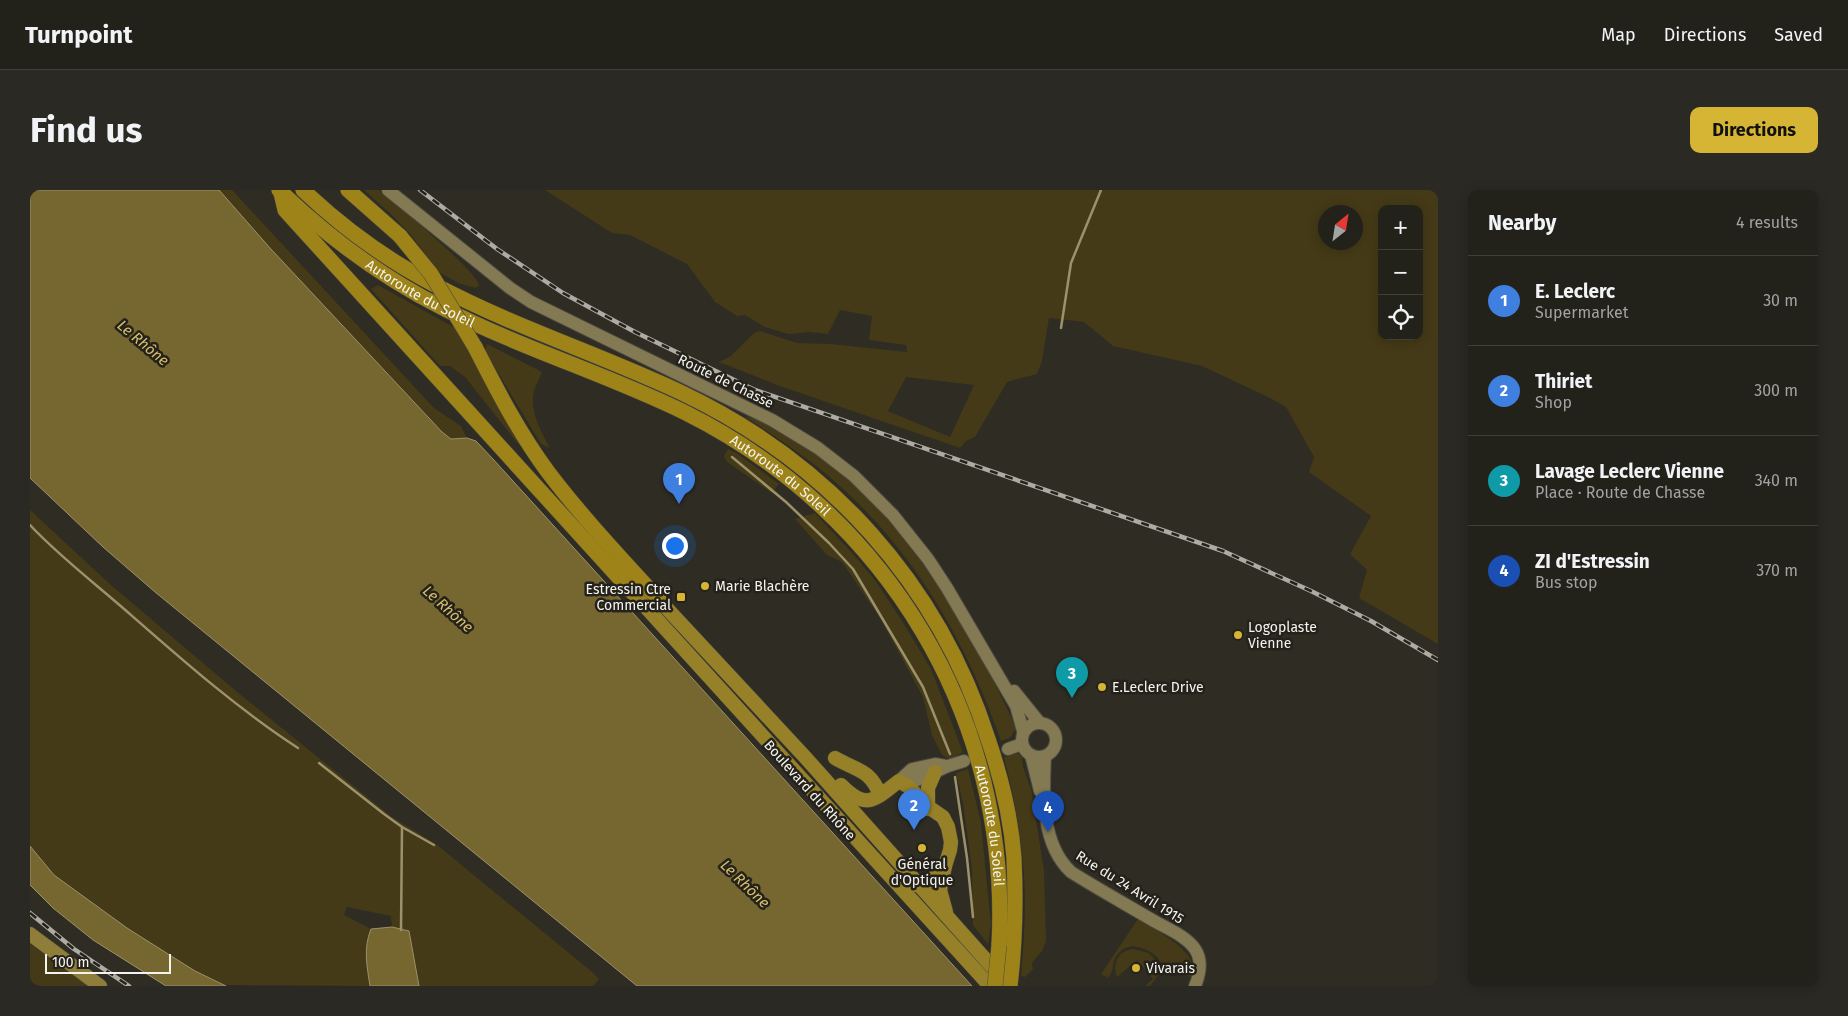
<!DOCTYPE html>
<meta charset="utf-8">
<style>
:root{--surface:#22211a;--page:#2a2923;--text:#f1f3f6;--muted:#a2a3a2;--line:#3f3e39;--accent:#d6b534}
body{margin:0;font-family:"Fira Sans",sans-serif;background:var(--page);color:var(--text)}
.controls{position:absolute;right:15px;top:15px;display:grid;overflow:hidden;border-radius:10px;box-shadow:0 2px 12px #0003}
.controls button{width:45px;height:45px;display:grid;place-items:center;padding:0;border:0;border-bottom:1px solid var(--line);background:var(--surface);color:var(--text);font:25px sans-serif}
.compass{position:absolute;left:1288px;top:15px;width:45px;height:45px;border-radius:50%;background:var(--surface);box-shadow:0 2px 12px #0003;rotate:30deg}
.scale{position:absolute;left:15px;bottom:12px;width:126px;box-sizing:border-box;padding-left:5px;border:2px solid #f5f3ee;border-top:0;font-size:14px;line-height:18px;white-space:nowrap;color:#f5f3ee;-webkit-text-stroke:4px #24221a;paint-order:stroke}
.you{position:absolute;left:644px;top:355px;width:18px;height:18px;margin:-12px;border:4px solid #fff;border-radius:50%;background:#1a73e8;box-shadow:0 0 0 8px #1a73e833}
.badge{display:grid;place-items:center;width:32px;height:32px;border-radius:50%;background:var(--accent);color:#fff;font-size:16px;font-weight:700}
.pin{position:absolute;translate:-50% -41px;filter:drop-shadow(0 1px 2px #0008)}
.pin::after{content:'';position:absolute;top:26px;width:18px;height:15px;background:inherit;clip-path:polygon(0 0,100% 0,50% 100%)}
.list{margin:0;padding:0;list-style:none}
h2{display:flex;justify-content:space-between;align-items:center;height:65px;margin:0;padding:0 20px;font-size:21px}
h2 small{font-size:16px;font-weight:400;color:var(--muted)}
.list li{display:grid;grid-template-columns:32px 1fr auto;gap:15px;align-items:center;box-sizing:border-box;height:90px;padding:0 20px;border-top:1px solid var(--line)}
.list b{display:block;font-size:19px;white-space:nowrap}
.list p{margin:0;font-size:16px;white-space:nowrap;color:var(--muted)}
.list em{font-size:16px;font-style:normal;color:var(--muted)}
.icon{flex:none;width:28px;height:28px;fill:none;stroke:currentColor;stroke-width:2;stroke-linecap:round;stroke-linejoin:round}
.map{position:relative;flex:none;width:1408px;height:796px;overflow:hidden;border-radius:10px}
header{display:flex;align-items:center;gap:30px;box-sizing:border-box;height:70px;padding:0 25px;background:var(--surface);border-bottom:1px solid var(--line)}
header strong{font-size:24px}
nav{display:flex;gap:28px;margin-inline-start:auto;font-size:18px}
.intro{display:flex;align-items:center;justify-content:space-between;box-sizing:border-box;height:120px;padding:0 30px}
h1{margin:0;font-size:35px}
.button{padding:12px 22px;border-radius:10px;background:var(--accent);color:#111;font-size:18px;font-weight:700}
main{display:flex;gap:30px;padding:0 30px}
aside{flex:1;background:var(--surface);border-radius:10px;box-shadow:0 2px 12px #0003}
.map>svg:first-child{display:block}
.green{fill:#443a17;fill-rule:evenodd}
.water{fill:#766731;stroke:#9c916a}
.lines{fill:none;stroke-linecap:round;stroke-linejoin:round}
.stream{stroke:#9c916a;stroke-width:2.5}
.secondary-casing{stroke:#4c4a42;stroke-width:14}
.primary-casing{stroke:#4c4a42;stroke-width:15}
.trunk-casing{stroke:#4c4a42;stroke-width:15}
.motorway-casing{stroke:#4c4a42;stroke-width:16}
.secondary{stroke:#837952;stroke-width:12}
.primary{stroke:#8e7e39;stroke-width:14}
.trunk{stroke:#968128;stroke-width:14}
.motorway{stroke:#9e8418;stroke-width:15}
.rail-casing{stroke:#adaba4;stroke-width:4.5}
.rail{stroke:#24221a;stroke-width:2.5;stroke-dasharray:8;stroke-linecap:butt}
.motorway-bridge-casing{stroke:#4c4a42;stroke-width:16;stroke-linecap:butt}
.motorway-bridge{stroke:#9e8418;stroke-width:15}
.poi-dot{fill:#d6b534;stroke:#24221a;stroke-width:2}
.labels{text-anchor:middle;stroke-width:5;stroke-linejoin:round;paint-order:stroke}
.street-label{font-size:14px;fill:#f5f3ee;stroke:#24221a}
.poi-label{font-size:14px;fill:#f5f3ee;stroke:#24221a;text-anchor:start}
.water-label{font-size:15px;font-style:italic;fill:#d6bf6d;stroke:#24221a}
</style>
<header>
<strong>Turnpoint</strong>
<nav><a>Map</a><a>Directions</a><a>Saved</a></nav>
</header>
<div class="intro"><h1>Find us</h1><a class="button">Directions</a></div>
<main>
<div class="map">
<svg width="1408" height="796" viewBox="0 0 1408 796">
<rect width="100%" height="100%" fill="#2e2c23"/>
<g class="green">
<path d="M189 0H202L404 218 431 236 437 248 421 249 412 242 240 58Z"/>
<path d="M334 0H349C365 14 445 79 449 95L446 98 428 93 409 82 380 44 363 26Z"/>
<path d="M515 0H1408V454L1329 408 1337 380 1320 364 1341 326 1279 282 1284 267 1256 217 1238 207 1172 176 1083 156 1054 132 1019 128 1012 171 1007 184 977 192 945 247 936 251 930 258 747 195 689 172 701 166 724 143 730 141 767 153 801 154 877 162 876 155 839 150 842 126 810 120 798 144 780 142 758 144 735 137 715 125 707 126 685 112 657 74 600 45 582 43ZM1352 19H1389V146H1352ZM1296 22H1326V52H1296ZM876 187 944 195 920 247 858 221Z"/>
<path d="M348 95 427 139 493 252 489 255 435 187 420 176H410L341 99Z"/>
<path d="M457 154 512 182C510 188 506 194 504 201 499 220 511 242 520 258L511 254 455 161Z"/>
<path d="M715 227C720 228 726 228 730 229 743 233 760 248 772 255 875 321 937 430 986 538L980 548 971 551C935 448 881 355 796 284 771 263 743 245 715 227Z"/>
<path d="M698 259 708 264 749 294 742 303 697 272 694 266Z"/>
<path d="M0 320 81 395 206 501 362 627 406 654 561 781 569 789 563 796H389L379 741 362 737 361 726 317 717 314 725 341 739C333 759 337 776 340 796L193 795 165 781 97 738 24 685 0 656Z"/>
<path d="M785 323 823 364 845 390 874 434 901 479 933 562 920 569 912 565 902 545 893 507 850 428 812 372 797 365 765 329Z"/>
<path d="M988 563 992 568 993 577 1001 599 1014 680 1016 751 1012 761 1002 773 1003 779 995 787 991 786C994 749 997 711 993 674 990 638 983 602 974 567Z"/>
<path d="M938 579 951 633 961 735 958 754 943 735 942 679 933 613 926 583Z"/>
<path d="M1108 729C1122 738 1151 753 1159 767 1163 773 1162 780 1161 787 1154 785 1145 784 1139 780 1133 778 1130 770 1126 766 1115 757 1098 751 1088 764 1081 771 1085 781 1078 788L1071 784Z"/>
<path d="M0 753 59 796H0Z"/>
<path d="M1103 759 1119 763 1133 779 1120 796H1115L1123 789 1107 770 1087 787C1082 773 1088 761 1103 759Z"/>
</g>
<g class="water">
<path d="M0 0H189L240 58 412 242 421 249 437 248 446 251 463 269 942 796H607L125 402 73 357 0 288Z"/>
<path d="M0 656 24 685 97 738 165 781 196 796H136L63 750 23 718 0 695Z"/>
<path d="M362 737 379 741 389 796H340C337 776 333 759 341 739Z"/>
</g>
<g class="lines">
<g class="stream">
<path d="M1031 138 1041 73 1071 0"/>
<path d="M702 267 756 312 799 353 823 379 893 497 920 564"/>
<path d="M0 335C28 365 62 391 93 418 149 467 205 517 268 558"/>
<path d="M289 573 354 624 372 637 404 655"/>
<path d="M925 587 937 668 943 727"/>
<path d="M371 740 372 637"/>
</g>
<defs>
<g id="secondary">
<path d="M358 0 480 98 501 112 742 230 788 258 824 286 863 325 898 369 917 398 986 516 993 541"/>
<path d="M984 501 1009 532"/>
<circle cx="1009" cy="550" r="17"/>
<path d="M978 559 992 554"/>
<path d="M1001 565 1010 601"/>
<path d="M1015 566C1013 605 1011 654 1041 682 1068 699 1097 715 1124 731 1138 739 1156 746 1165 759 1173 771 1170 784 1165 796"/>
<path d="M869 591 887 590 918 576 934 571"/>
<path d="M869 591 882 579 905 574 916 576"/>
</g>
<path id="primary" d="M0 744 70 796"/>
<g id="trunk">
<path d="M602 402 960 796"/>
<path d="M630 411 775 567 972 788"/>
<path d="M805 568C827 581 840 579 850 605"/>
<path d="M811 595C837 621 844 610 869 591L879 597 897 616 913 627 918 637 921 652 920 660 915 676 910 700 916 722"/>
<path d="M898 619V598L905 582"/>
<path d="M884 695C899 694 905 688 915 676"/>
</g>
<g id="motorway">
<path id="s1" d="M249 0C298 47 353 88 413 118 492 159 577 184 656 223 858 324 981 529 969 755"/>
<path d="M273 0C312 37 357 70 405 95 484 137 569 164 650 202 798 272 908 393 958 549 971 587 981 628 984 668 986 711 985 754 980 796"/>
<path d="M318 0 370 46"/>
<path d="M251 3 255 20 602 402"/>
<path d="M445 157C467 200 489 243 518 282 552 327 592 369 630 411"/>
</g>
</defs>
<use href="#secondary" class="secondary-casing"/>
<use href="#primary" class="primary-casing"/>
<use href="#trunk" class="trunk-casing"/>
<use href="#motorway" class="motorway-casing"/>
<use href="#secondary" class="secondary"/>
<use href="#primary" class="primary"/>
<use href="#trunk" class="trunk"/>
<use href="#motorway" class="motorway"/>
<defs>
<g id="rail">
<path d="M390 0 467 59 533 103 605 142 725 200 1193 361 1281 401 1341 431 1408 470"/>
<path d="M0 723 44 759 99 796"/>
</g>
</defs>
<use href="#rail" class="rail-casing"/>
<use href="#rail" class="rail"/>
<defs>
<g id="motorway-bridge">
<path d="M370 46 401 84 445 157"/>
<path d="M965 796 969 755"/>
</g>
</defs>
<use href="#motorway-bridge" class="motorway-bridge-casing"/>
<use href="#motorway-bridge" class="motorway-bridge"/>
</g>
<g class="poi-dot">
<circle cx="675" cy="396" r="5"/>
<rect x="646" y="402" width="10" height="10" rx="2.5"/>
<circle cx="1208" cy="445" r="5"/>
<circle cx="1072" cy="497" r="5"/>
<circle cx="892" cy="658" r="5"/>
<circle cx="1106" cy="778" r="5"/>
</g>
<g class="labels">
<g class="street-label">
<text dy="5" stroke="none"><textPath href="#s1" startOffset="176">Autoroute du Soleil</textPath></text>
<text transform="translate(696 191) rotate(26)" y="5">Route de Chasse</text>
<text dy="5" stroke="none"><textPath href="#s1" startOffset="581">Autoroute du Soleil</textPath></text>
<text transform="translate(780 600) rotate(48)" y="5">Boulevard du Rhône</text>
<text dy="5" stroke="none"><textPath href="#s1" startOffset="1001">Autoroute du Soleil</textPath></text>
<text transform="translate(1100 697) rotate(32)" y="5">Rue du 24 Avril 1915</text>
</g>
<g class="poi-label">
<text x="685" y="401">Marie Blachère</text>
<text x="641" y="404" text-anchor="end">Estressin Ctre<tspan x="641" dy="16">Commercial</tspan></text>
<text x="1218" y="442">Logoplaste<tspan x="1218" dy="16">Vienne</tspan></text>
<text x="1082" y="502">E.Leclerc Drive</text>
<text x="892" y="679" text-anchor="middle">Général<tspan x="892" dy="16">d'Optique</tspan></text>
<text x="1116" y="783">Vivarais</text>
</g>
<g class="water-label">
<text transform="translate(113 153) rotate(40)" y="5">Le Rhône</text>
<text transform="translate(418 419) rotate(42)" y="5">Le Rhône</text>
<text transform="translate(715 694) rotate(44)" y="5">Le Rhône</text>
</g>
</g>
</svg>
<div class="controls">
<button>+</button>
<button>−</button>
<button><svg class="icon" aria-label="locate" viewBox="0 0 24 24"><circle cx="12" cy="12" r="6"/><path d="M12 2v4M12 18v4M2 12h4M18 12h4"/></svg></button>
</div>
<svg class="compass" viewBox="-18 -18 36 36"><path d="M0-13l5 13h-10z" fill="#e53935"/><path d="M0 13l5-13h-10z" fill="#a2a3a2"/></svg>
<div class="scale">100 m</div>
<div class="you"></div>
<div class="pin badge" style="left:649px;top:314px;background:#3f7fe0">1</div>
<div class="pin badge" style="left:884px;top:640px;background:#3f7fe0">2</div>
<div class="pin badge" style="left:1042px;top:508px;background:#0f9aa8">3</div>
<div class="pin badge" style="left:1018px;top:642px;background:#1a4fb4">4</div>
</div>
<aside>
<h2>Nearby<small>4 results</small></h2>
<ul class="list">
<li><span class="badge" style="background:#3f7fe0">1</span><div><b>E. Leclerc</b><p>Supermarket</p></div><em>30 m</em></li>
<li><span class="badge" style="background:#3f7fe0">2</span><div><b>Thiriet</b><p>Shop</p></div><em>300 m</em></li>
<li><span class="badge" style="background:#0f9aa8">3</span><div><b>Lavage Leclerc Vienne</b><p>Place · Route de Chasse</p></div><em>340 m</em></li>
<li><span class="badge" style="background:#1a4fb4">4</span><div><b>ZI d'Estressin</b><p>Bus stop</p></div><em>370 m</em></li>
</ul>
</aside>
</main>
